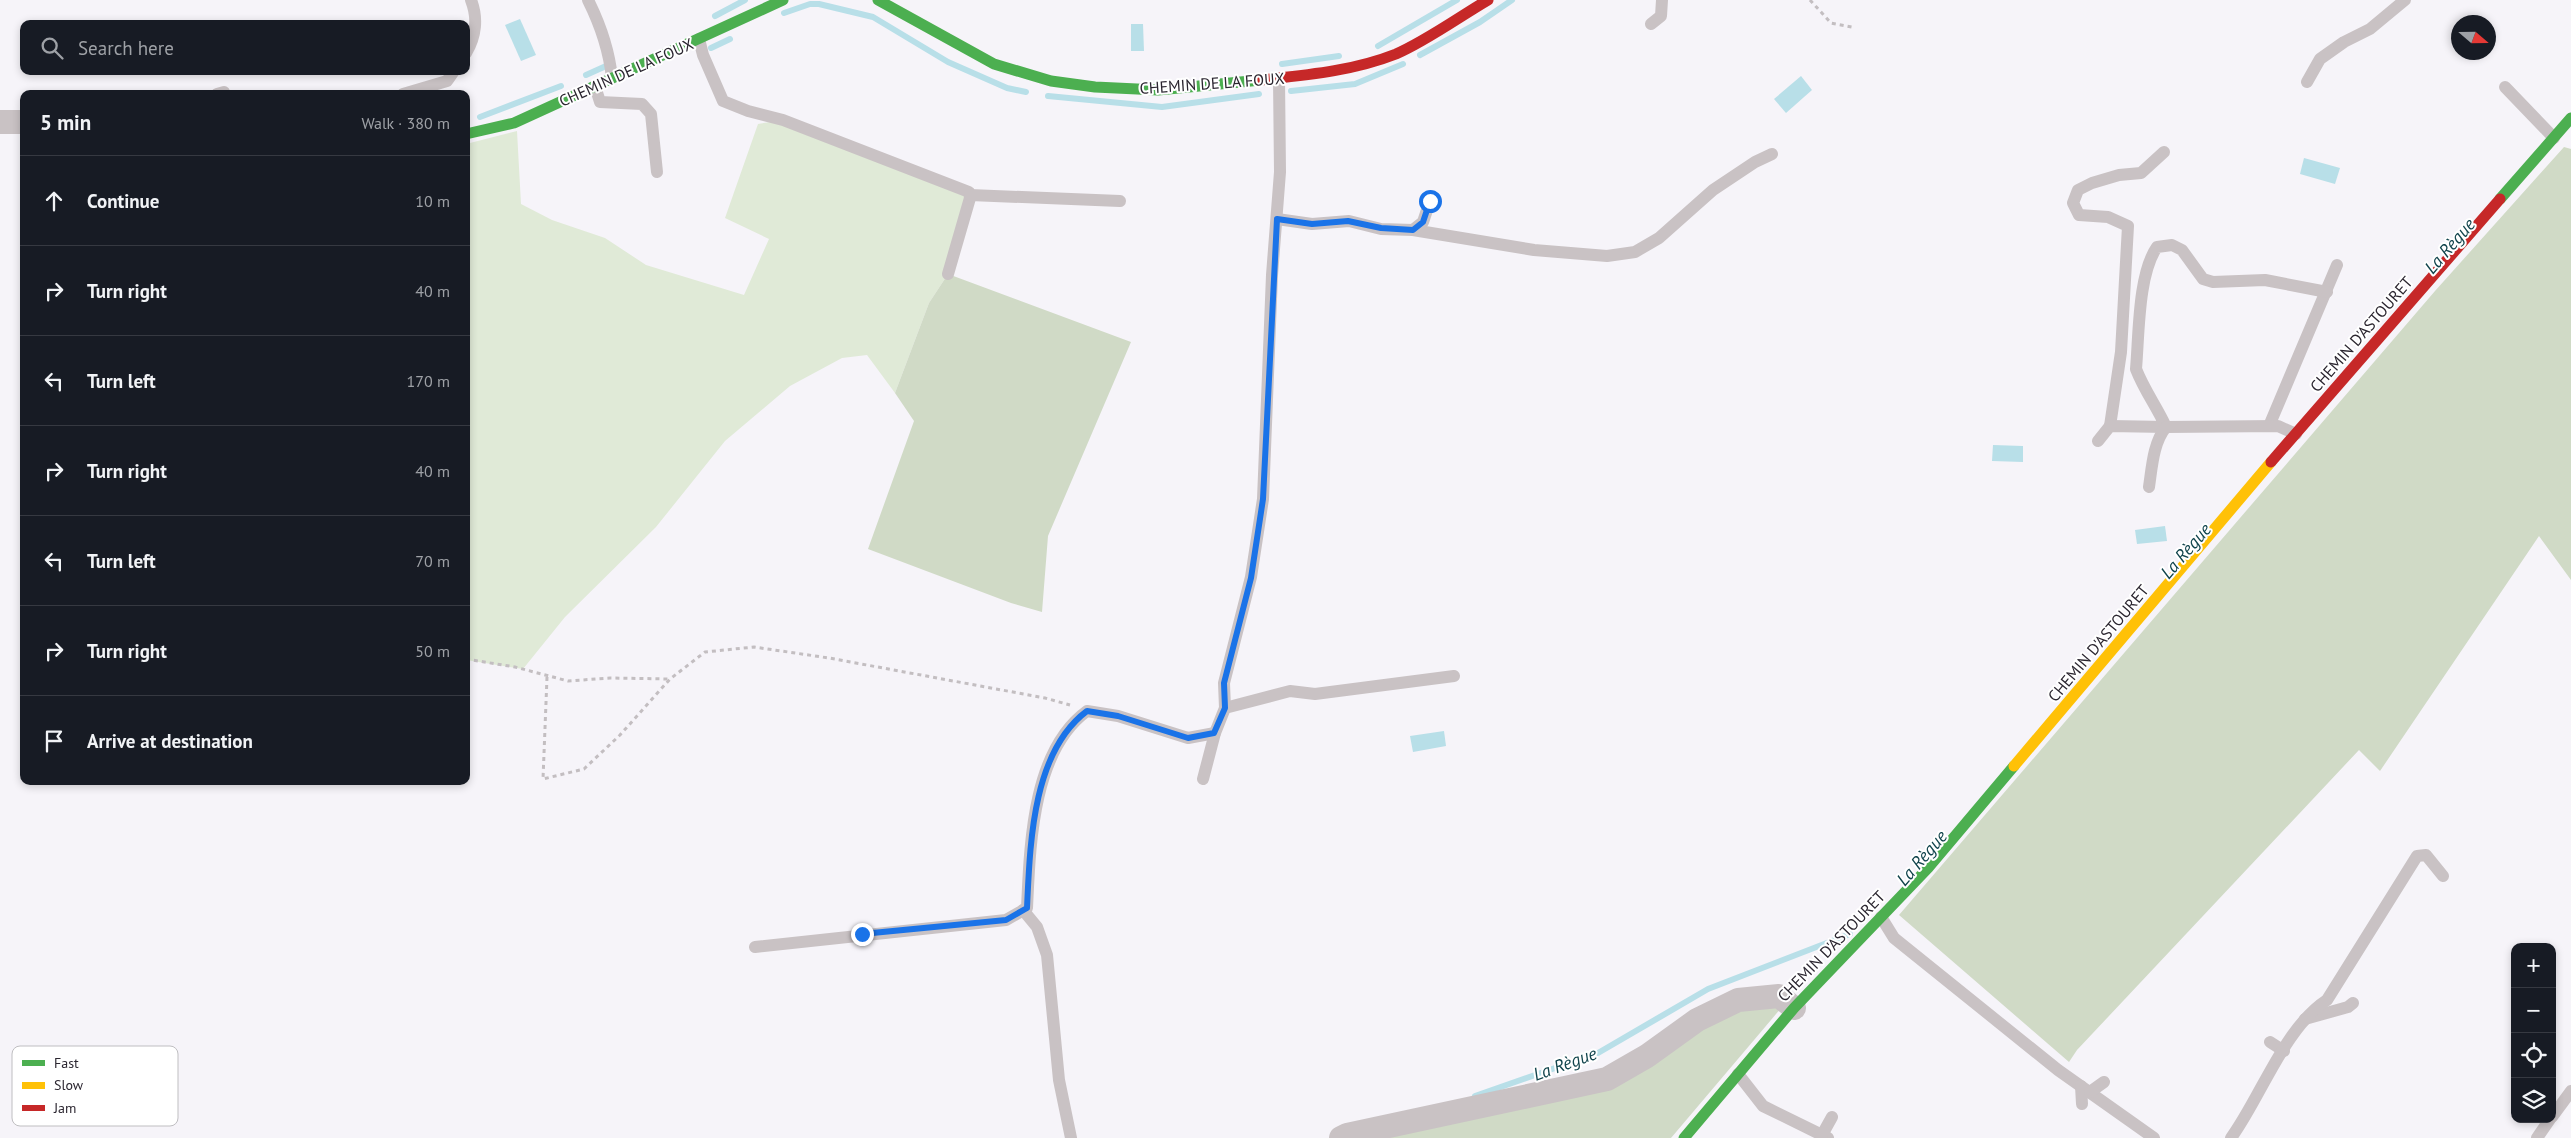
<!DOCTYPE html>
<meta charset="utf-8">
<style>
:root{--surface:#171b24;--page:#242831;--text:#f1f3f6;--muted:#9ea1a6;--line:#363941}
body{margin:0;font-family:"PT Sans",sans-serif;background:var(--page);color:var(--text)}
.controls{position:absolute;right:15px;bottom:15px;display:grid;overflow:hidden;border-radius:10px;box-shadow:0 2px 8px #0003}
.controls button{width:45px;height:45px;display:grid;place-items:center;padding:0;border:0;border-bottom:1px solid var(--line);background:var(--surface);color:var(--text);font:25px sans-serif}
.compass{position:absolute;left:2451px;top:15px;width:45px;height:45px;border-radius:50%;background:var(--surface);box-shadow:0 2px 8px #0003;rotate:110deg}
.stop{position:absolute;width:15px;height:15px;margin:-11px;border:4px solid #1a73e8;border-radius:50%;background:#fff}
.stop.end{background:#1a73e8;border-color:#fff;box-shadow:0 1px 5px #0008}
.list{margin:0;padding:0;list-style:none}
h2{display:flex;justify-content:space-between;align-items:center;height:65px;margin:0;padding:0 20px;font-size:21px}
h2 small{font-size:16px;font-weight:400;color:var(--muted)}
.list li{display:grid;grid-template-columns:32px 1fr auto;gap:15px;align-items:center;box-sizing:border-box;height:90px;padding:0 20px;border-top:1px solid var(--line)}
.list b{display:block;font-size:19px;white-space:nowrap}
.list em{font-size:16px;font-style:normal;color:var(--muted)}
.icon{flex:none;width:28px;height:28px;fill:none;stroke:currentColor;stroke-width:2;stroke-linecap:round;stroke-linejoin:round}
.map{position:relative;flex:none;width:2571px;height:1138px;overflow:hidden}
.search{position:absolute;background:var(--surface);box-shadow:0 2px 8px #0003;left:20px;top:20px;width:450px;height:55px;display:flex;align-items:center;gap:12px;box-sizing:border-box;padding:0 18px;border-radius:10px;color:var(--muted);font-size:19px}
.panel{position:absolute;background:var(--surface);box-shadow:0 2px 8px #0003;left:20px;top:90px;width:450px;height:695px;border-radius:10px}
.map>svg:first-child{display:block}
.green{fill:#e0ead7}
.forest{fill:#d0dac6}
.water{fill:#b8dfe8}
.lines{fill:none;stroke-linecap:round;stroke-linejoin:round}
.stream{stroke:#b8dfe8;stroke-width:6}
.path{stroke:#c3bec1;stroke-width:3;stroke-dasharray:4 4;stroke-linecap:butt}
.lane{stroke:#c9c2c4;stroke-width:12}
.street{stroke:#c9c2c4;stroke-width:24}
.fast{stroke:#4caf50;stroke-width:11}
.slow{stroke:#ffc107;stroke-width:11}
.jam{stroke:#c62828;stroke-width:11}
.route{stroke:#1a73e8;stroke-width:6}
.labels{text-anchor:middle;stroke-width:4;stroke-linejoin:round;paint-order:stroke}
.street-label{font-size:16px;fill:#2b2630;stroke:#fff}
.water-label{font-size:18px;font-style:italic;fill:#11444c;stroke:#fff}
.key{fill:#fff;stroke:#bfbec1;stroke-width:1}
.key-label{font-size:14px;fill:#2b2630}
</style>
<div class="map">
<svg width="2571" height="1138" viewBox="0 0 2571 1138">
<rect width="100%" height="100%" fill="#f6f4f9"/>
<path class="green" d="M783 120 969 192 948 274 929 303 895 393 867 355 842 358 790 386 725 441 656 527 565 617 523 669 466 660V144L517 131 521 204 552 220 605 238 646 265 744 295 769 239 725 218 758 124Z"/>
<g class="forest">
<path d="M2564 147 2571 149V580L2539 536 2380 771 2359 750 2077 1050 2069 1062 1899 915 2435 291Z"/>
<path d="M948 274 1131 342 1048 536 1042 612 1011 603 868 549 914 421 895 393 929 303Z"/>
<path d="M1782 1007 1671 1138H1379L1513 1108 1740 1008Z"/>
</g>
<g class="water">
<path d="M520 19 536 55 521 61 505 25Z"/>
<path d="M1131 24H1143L1144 51H1131Z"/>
<path d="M1801 76 1812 90 1786 113 1774 99Z"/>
<path d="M2304 158 2340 168 2335 184 2300 174Z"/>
<path d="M1993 445 2023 446V462L1992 461Z"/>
<path d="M2165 526 2167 541 2137 544 2135 530Z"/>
<path d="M1444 731 1446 746 1413 752 1410 736Z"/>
</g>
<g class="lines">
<g class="stream">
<path d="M784 13 810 4H819L873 17 948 62 1007 88 1026 92"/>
<path d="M715 16 745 0"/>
<path d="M1378 46 1457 0"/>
<path d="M711 48 730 39"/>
<path d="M1420 55 1480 22 1512 0"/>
<path d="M1282 64 1339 56"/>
<path d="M586 75 606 66"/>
<path d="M1291 91 1355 84 1403 64"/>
<path d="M1048 96 1162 107 1259 94"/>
<path d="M480 117 561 86"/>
<path d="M1475 1096 1598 1053 1708 989 1850 934"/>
</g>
<g class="path">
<path d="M1810 0 1831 23 1852 27"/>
<path d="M466 659 515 667 568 681 610 678 670 679"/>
<path d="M547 677 543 779 584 769 620 735 670 679 705 652 754 647 829 658 1045 698 1070 705"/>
</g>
<g class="lane">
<path d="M588 0C601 26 609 49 612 78"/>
<path d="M1651 24 1661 16 1662 0"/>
<path d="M699 39 703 55 723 101 748 111 783 120 969 192 970 198 948 274"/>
<path d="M466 53C476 37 478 18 471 0"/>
<path d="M2307 82 2320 59 2344 42 2370 29 2405 0"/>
<path d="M595 86 600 102 642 104 651 114 657 172"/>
<path d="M2505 87 2554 138"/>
<path d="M217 94 224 92"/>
<path d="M403 94 447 81 454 71"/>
<path d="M970 195 1120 201"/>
<path d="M1277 219 1312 224 1349 221 1381 229 1413 230 1423 222 1430 201"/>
<path d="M1413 230 1534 250 1607 256 1635 252 1659 238 1713 190 1755 162 1772 154"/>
<path d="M2110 426 2121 352 2128 226 2108 217 2079 215 2073 203 2078 190 2092 183 2119 175 2141 173 2164 152"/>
<path d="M2269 426 2337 265"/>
<path d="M2098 441 2110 426 2166 427C2157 407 2144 390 2136 369 2139 335 2138 274 2157 247L2172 245 2182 250 2203 279 2213 282 2265 280 2327 292"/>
<path d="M2149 487C2152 467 2153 443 2166 427L2278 426 2296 434"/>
<path d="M1225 708 1290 691 1315 694 1454 676"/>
<path d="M1203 779 1215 733 1225 708 1224 683 1251 577 1263 499 1272 275 1280 172 1279 79"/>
<path d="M1023 910 1037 927 1047 955 1059 1080 1071 1138"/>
<path d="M1881 917 1894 938 2058 1070 2154 1138"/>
<path d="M755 947 1006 920 1027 908C1030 845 1032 751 1087 711L1118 716 1188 738 1215 733"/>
<path d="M2305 1019 2348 1007 2353 1003"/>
<path d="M2270 1042 2284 1051"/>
<path d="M1738 1074 1763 1106 1828 1138"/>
<path d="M2081 1086 2082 1104"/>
<path d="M2090 1092 2104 1082"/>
<path d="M2552 1117 2571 1091"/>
<path d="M1822 1135 1832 1117"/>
<path d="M2231 1138C2261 1097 2284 1028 2327 1000L2417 856 2426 855 2443 876"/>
<path d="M2537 1138 2550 1119"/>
</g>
<g class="street">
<path d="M0 122H24"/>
<path d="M1341 1138 1347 1135 1607 1079 1647 1056 1697 1020 1738 1000 1779 996 1794 1008"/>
</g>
<g class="fast">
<path d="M878 0 994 64 1051 81 1095 87 1158 90 1261 80"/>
<path d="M466 134 514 123 783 0"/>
<path d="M2500 199 2571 118"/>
<path d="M1684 1138 1794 1008 1928 868 2014 766"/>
</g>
<path class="slow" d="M2014 766 2271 462"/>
<g class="jam">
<path d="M1261 80C1307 75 1353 71 1396 54 1426 41 1459 17 1488 0"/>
<path d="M2271 462 2500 199"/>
</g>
</g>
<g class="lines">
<path class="route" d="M862 934 1006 920 1027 908C1030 845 1032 752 1087 711L1118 716 1188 738 1214 733 1225 708 1224 683 1251 578 1263 499 1277 219 1312 224 1348 221 1381 228 1413 230 1423 222 1430 201"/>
</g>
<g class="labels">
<g class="street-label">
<text transform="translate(626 72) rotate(-24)" y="6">CHEMIN DE LA FOUX</text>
<text transform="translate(1212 83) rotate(-4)" y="6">CHEMIN DE LA FOUX</text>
<text transform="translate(2361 334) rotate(-49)" y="6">CHEMIN D'ASTOURET</text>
<text transform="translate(2098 643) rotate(-50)" y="6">CHEMIN D'ASTOURET</text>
<text transform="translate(1831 946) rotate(-46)" y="6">CHEMIN D'ASTOURET</text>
</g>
<g class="water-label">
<text transform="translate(2450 246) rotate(-49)" y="6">La Règue</text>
<text transform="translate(2186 551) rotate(-49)" y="6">La Règue</text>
<text transform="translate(1922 858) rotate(-49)" y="6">La Règue</text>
<text transform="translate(1565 1064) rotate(-20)" y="6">La Règue</text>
</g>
</g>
<rect x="12" y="1046" width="166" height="80" rx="8" class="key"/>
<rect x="22" y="1060" width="23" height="6" fill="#4caf50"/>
<rect x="22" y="1082" width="23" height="7" fill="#ffc107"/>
<rect x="22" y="1105" width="23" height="6" fill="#c62828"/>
<g class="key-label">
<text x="54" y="1068">Fast</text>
<text x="54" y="1090">Slow</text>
<text x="54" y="1113">Jam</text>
</g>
</svg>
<div class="controls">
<button>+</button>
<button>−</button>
<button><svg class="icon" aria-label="locate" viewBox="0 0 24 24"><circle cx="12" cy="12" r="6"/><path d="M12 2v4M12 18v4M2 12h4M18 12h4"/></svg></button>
<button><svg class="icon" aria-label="layers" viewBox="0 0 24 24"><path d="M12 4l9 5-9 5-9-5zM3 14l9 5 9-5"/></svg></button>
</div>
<svg class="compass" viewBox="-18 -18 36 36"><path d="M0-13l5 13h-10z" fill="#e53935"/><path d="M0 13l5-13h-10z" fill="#9ea1a6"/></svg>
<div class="stop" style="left:1430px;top:201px"></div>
<div class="stop end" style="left:862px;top:934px"></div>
<div class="search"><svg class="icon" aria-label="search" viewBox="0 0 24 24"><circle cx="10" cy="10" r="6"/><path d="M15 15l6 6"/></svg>Search here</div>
<section class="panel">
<h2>5 min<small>Walk · 380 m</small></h2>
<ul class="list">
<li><svg class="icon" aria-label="ahead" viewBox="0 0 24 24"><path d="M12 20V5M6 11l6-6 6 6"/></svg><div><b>Continue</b></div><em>10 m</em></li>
<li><svg class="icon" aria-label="right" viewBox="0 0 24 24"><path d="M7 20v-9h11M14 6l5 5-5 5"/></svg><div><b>Turn right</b></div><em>40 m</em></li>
<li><svg class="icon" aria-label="left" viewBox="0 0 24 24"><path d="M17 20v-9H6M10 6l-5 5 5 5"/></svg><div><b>Turn left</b></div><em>170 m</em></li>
<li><svg class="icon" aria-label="right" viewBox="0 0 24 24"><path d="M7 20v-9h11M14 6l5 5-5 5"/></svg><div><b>Turn right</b></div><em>40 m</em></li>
<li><svg class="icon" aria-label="left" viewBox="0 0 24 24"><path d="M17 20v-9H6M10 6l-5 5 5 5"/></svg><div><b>Turn left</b></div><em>70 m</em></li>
<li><svg class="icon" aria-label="right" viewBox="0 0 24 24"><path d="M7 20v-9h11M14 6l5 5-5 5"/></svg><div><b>Turn right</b></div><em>50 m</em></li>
<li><svg class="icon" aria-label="arrive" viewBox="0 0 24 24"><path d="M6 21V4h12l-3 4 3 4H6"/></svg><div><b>Arrive at destination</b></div></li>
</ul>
</section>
</div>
